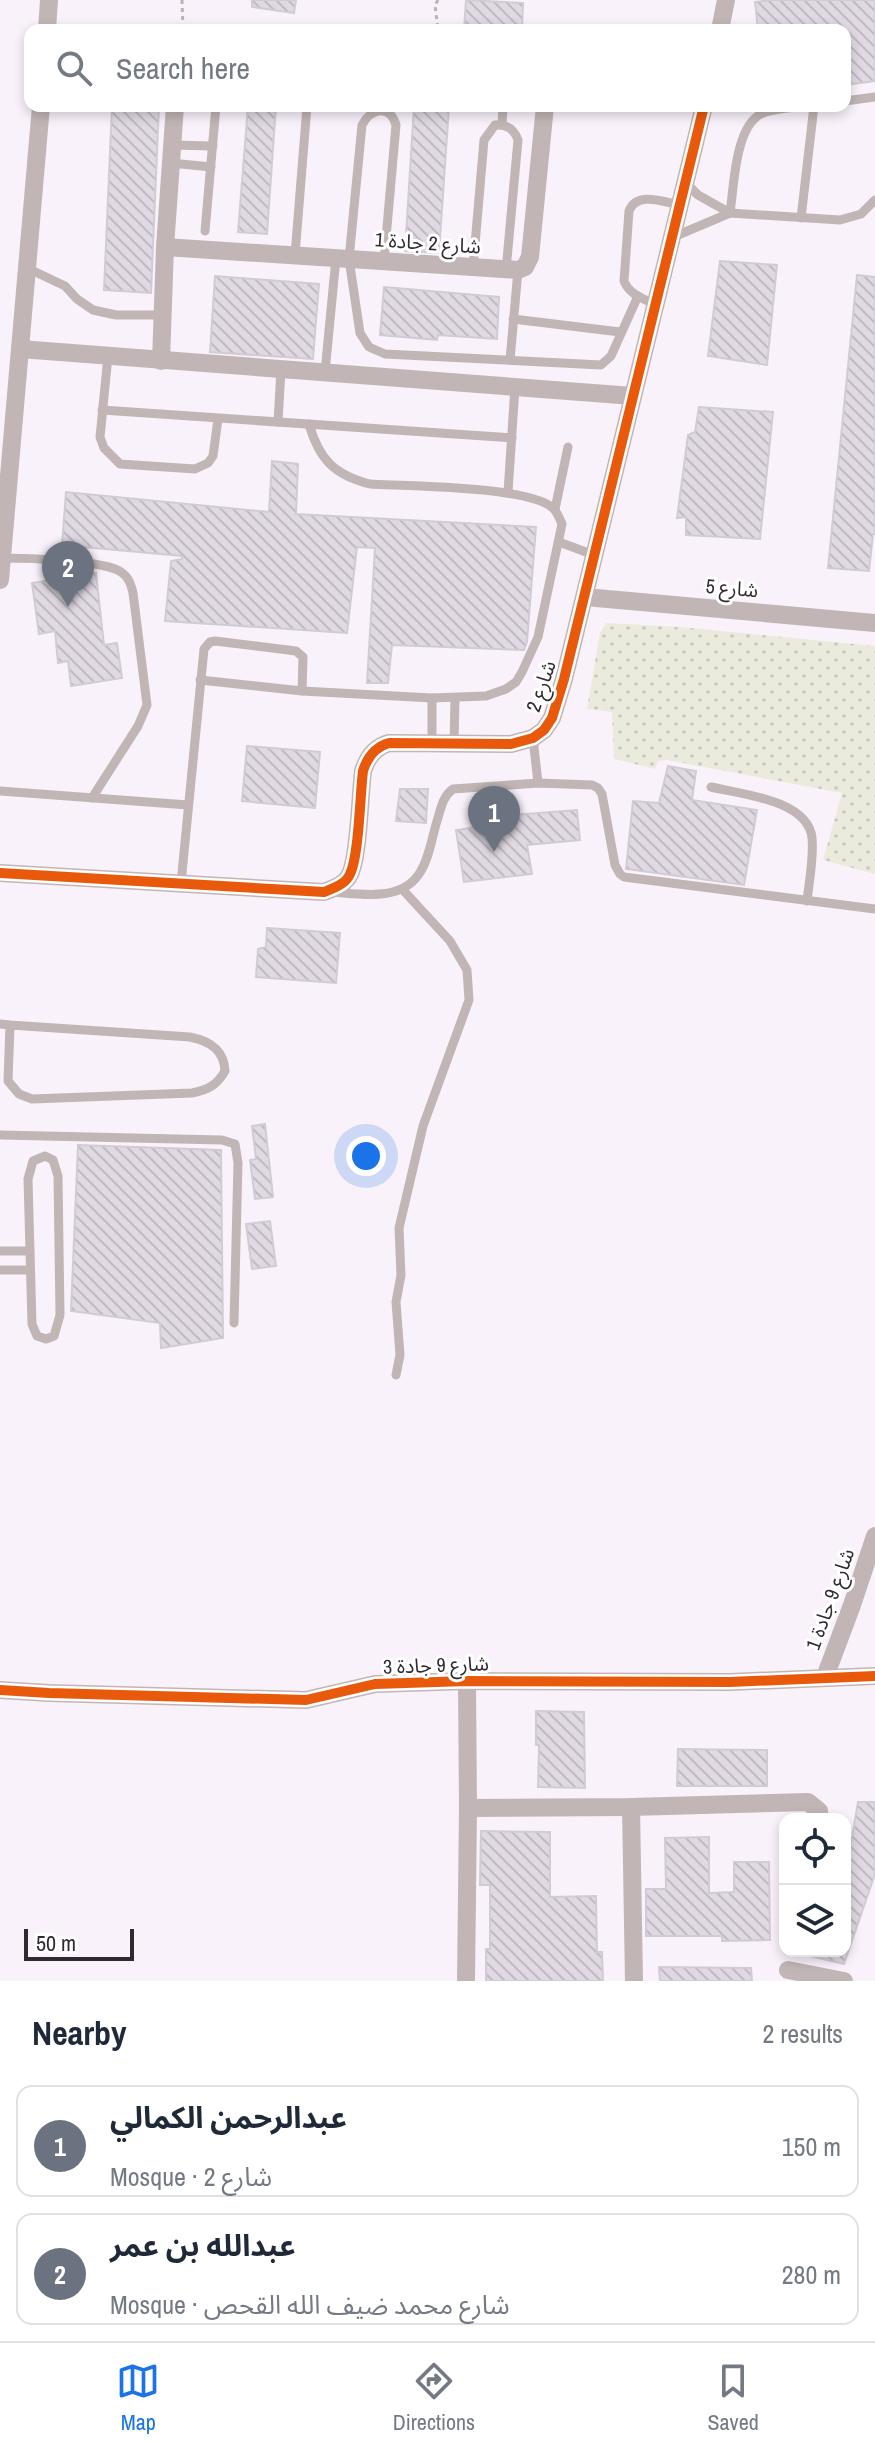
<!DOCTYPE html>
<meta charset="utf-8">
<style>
:root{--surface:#fff;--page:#f2f2f3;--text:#1f2937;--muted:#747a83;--line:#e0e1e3;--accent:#1a73e8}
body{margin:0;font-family:"Archivo Narrow","Noto Sans Arabic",sans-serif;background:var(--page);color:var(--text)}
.controls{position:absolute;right:24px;bottom:24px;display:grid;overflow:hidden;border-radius:16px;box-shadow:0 4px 12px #0003}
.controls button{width:72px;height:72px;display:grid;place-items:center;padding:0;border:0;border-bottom:2px solid var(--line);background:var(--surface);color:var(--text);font:40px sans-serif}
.scale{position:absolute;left:24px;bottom:20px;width:110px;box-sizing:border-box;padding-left:8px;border:4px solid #302a30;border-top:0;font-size:22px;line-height:28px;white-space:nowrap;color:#302a30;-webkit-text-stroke:6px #fff;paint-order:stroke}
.you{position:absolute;left:366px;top:1156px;width:28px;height:28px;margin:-20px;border:6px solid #fff;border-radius:50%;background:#1a73e8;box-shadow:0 0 0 12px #1a73e833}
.badge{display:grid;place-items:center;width:52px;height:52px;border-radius:50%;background:var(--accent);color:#fff;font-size:26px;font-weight:700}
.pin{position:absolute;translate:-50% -66px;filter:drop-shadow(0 2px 4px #0008)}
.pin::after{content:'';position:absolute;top:42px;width:28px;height:24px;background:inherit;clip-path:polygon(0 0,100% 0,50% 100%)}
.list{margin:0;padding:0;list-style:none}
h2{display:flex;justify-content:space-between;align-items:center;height:104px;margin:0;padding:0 32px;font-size:34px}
h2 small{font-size:26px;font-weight:400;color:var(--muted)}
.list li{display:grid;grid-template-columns:52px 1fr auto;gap:24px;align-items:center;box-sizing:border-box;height:112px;margin:0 16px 16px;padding:0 16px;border:2px solid var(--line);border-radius:16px}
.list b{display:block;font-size:30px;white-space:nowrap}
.list p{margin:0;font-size:26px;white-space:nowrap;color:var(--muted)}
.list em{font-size:26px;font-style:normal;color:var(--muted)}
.icon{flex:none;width:44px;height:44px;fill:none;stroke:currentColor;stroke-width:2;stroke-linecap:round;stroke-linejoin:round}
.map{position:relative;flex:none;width:875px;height:1981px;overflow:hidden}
.search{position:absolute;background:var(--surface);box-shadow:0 4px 12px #0003;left:24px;right:24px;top:24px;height:88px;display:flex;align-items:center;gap:20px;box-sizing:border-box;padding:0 28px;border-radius:16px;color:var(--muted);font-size:30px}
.sheet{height:360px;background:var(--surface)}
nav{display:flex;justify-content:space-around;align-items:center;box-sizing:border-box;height:112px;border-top:2px solid var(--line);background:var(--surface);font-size:22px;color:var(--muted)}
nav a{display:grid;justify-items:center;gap:4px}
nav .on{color:var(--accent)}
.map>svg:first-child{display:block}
.park{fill:url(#park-dots)}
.building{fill:url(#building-back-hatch);stroke:#d1ccd3;stroke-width:2}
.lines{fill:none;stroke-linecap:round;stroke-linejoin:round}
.path{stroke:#bcb3b4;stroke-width:3;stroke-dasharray:4 4;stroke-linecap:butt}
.lane{stroke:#c1b6b5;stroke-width:9}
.street{stroke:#c1b6b5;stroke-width:18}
.cycleway-casing{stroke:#fff;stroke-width:15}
.cycleway{stroke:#e8590c;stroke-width:10}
.labels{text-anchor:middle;stroke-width:6;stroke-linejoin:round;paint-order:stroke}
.street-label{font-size:20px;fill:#302a30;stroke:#fff}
</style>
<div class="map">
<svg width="875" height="1981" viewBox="0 0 875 1981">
<defs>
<pattern id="park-dots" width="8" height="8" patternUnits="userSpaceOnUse" patternTransform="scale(2)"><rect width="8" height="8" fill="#eaeadd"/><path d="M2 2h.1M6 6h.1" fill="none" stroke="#c9c9be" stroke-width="1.8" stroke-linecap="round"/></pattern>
<pattern id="building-back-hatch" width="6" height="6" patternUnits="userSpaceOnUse" patternTransform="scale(2)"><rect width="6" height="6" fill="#e0d9e3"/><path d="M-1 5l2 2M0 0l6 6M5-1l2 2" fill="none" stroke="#c0bac3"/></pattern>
</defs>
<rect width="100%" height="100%" fill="#faf2fb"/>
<path class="park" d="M606 623 680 627 875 646V874L823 860 842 793 667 760 658 761 655 769 614 759 612 712 587 709 600 633Z"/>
<g class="building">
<path d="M252 0H296L294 13 252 7Z"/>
<path d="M466 0 523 3 522 30H464Z"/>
<path d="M772 0H875V81L845 85V30H758L755 2Z"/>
<path d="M112 106H159L151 293 104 290Z"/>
<path d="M248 106H276L267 234 238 232Z"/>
<path d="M414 106 449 107 439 253 405 251Z"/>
<path d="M720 261 777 265 767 365 708 356Z"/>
<path d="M857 275 875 277V534H873L869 571 828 568Z"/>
<path d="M215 276 319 284 313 359 210 352Z"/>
<path d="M384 287 499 297 497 339 438 335 437 340 380 335Z"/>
<path d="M699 407 773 412 760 539 686 535V517L677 518 688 435 695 432Z"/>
<path d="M272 461 298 464 296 514 536 527 527 642 524 650 392 645 388 683H367L375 548 357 547 347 633 165 621 171 561 182 559V556L62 545 66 492 269 512Z"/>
<path d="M96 573 104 645 117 643 122 678 71 686 68 661 58 663 55 631 39 634 32 583Z"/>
<path d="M247 746 320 752 315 808 242 801Z"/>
<path d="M668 766 696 771 692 800 757 810 744 885 626 869 633 801 659 803Z"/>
<path d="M400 789H428L426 823 396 821Z"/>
<path d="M577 810 580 840 527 845 532 874 464 882 456 830 496 824 498 816Z"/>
<path d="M267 928 340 933 336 983 256 977 258 949 266 947Z"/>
<path d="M265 1124 273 1197 255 1199 250 1160 256 1159 252 1126Z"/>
<path d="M78 1145 221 1150 223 1338 161 1348 160 1323 71 1311Z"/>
<path d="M270 1221 276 1266 252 1269 246 1224Z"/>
<path d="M536 1711 584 1712 585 1788 538 1787 539 1745H536Z"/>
<path d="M678 1749 767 1750V1786H677Z"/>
<path d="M858 1802H875V1874L844 1964 810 1956V1951H845V1855H849Z"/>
<path d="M481 1831 550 1832V1897L596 1896 597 1952H602L603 1981H486V1949H490V1885H480Z"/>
<path d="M709 1837V1893L734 1892V1862H769L770 1940 722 1941V1936H646V1889H666L665 1838Z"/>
<path d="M659 1967 751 1968 752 1981H660Z"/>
</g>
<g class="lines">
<g class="path">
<path d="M182 0 183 30"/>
<path d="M438 0 435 5 438 30"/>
</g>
<g class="lane">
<path d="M845 101 875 97"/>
<path d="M502 125 503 106"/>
<path d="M172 145 213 146"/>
<path d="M171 163 211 167"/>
<path d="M685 182 698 195 730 213 840 220 861 214 875 200"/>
<path d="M730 213C734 186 735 127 761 114 774 108 791 108 805 106"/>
<path d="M801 218 814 106"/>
<path d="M205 231 216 106"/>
<path d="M671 238 730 213"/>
<path d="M295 255 307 106"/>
<path d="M384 261 396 125C390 104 371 108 362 125L349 259 360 333 369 347 385 354 601 365 611 356 638 296"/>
<path d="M27 268 65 286 77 299 93 310 116 315H162"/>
<path d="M473 268 484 140 495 125C507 124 514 129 518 140L506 270"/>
<path d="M654 304C642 298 629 294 624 281L629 211C637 191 663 202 680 205"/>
<path d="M513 319 620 332"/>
<path d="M108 356 100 437 104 448 120 464 195 469 208 463 213 456 218 419"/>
<path d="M510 360 518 270"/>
<path d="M325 372 336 258"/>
<path d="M102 410 512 438"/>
<path d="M278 422 281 369"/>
<path d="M508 492 515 387"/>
<path d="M555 509 568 447"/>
<path d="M559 542 594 555"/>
<path d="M2 558C25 558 104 560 121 572 129 577 131 585 133 593L147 705 138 726 92 798"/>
<path d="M200 680 302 691 432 698 486 696 506 689 516 682 522 672 538 637 562 524C560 519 557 512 553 508 528 486 407 486 370 484 334 475 319 459 309 424"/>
<path d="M533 738 538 783"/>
<path d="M432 742V698"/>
<path d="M454 743 455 698"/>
<path d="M711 787C741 794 808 800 812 838 814 858 809 882 807 901"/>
<path d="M0 791 188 805"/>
<path d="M181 883 204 649 210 642 215 641 296 651 303 657 302 691"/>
<path d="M332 892C361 894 400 902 419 874 429 860 432 837 437 821 441 809 442 797 453 789L538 783 592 785 598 788 602 794 615 865 620 874 624 877 875 909"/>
<path d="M0 1024 10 1025 190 1037C210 1041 224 1050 225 1071 217 1085 208 1090 192 1093L32 1099 19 1094 8 1081 10 1025"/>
<path d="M0 1135 222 1140 235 1144 238 1163 234 1323"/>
<path d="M45 1156 53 1160 58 1176 60 1315 54 1336 46 1339 37 1336 32 1324 28 1179 33 1161Z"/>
<path d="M0 1251H29"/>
<path d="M0 1270H29"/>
<path d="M396 1375 400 1355 396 1302 401 1275 399 1228 423 1126 469 1000 467 970 450 941 402 889"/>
</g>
<g class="street">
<path d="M47 30 49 0"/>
<path d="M720 30 726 0"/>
<path d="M165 247 518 270 525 267 530 257 545 106"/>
<path d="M20 349 633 396"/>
<path d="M161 361 165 247 175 106"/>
<path d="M0 580 41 106"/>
<path d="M585 597 875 623"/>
<path d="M0 873 324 892C334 888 346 884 350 874 359 856 360 794 363 771 367 758 375 747 389 743L511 744 533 738 544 730 552 718 564 679 704 106"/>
<path d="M825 1677 852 1605 875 1536"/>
<path d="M0 1690 49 1693 306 1700 375 1684 467 1681 730 1682 875 1676"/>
<path d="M631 1807 634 1981"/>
<path d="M468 1808 631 1807 808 1802 819 1811 820 1819"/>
<path d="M788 1970 844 1981"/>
<path d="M466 1981 468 1808 467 1681"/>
</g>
<defs>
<g id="cycleway">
<path d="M0 873 324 892C334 888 346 884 350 874 359 856 360 794 363 771 367 758 375 747 389 743L511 744 533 738 544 730 552 718 564 679 704 106"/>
<path d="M0 1690 49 1693 306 1700 375 1684 467 1681 730 1682 875 1676"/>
</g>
</defs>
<use href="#cycleway" class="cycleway-casing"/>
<use href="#cycleway" class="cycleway"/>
</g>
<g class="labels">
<g class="street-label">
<text transform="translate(428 243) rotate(4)" y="7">شارع 2 جادة 1</text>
<text transform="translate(732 588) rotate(5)" y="7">شارع 5</text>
<text transform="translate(541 686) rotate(-71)" y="7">شارع 2</text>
<text transform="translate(830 1599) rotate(-70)" y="7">شارع 9 جادة 1</text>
<text transform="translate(436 1665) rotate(-2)" y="7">شارع 9 جادة 3</text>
</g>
</g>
</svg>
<div class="controls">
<button><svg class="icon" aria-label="locate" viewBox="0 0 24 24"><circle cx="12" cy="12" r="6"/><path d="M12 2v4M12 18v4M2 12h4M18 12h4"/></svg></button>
<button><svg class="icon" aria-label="layers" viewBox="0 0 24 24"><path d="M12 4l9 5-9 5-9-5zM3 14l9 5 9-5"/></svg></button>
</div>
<div class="scale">50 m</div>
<div class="you"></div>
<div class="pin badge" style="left:494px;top:852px;background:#6b7280">1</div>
<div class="pin badge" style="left:68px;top:607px;background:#6b7280">2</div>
<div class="search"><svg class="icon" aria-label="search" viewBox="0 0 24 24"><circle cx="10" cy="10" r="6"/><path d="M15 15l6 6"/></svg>Search here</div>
</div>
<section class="sheet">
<h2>Nearby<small>2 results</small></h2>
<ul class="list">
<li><span class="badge" style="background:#6b7280">1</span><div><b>عبدالرحمن الكمالي</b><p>Mosque · شارع 2</p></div><em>150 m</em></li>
<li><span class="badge" style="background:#6b7280">2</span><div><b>عبدالله بن عمر</b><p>Mosque · شارع محمد ضيف الله القحص</p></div><em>280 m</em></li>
</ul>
</section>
<nav>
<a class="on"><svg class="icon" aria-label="map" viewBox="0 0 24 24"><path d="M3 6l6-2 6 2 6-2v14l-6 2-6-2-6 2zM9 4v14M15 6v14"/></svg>Map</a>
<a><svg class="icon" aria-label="directions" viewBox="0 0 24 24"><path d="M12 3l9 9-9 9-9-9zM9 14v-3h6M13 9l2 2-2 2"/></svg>Directions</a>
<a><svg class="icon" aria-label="saved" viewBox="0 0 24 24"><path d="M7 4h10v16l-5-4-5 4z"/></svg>Saved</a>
</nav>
